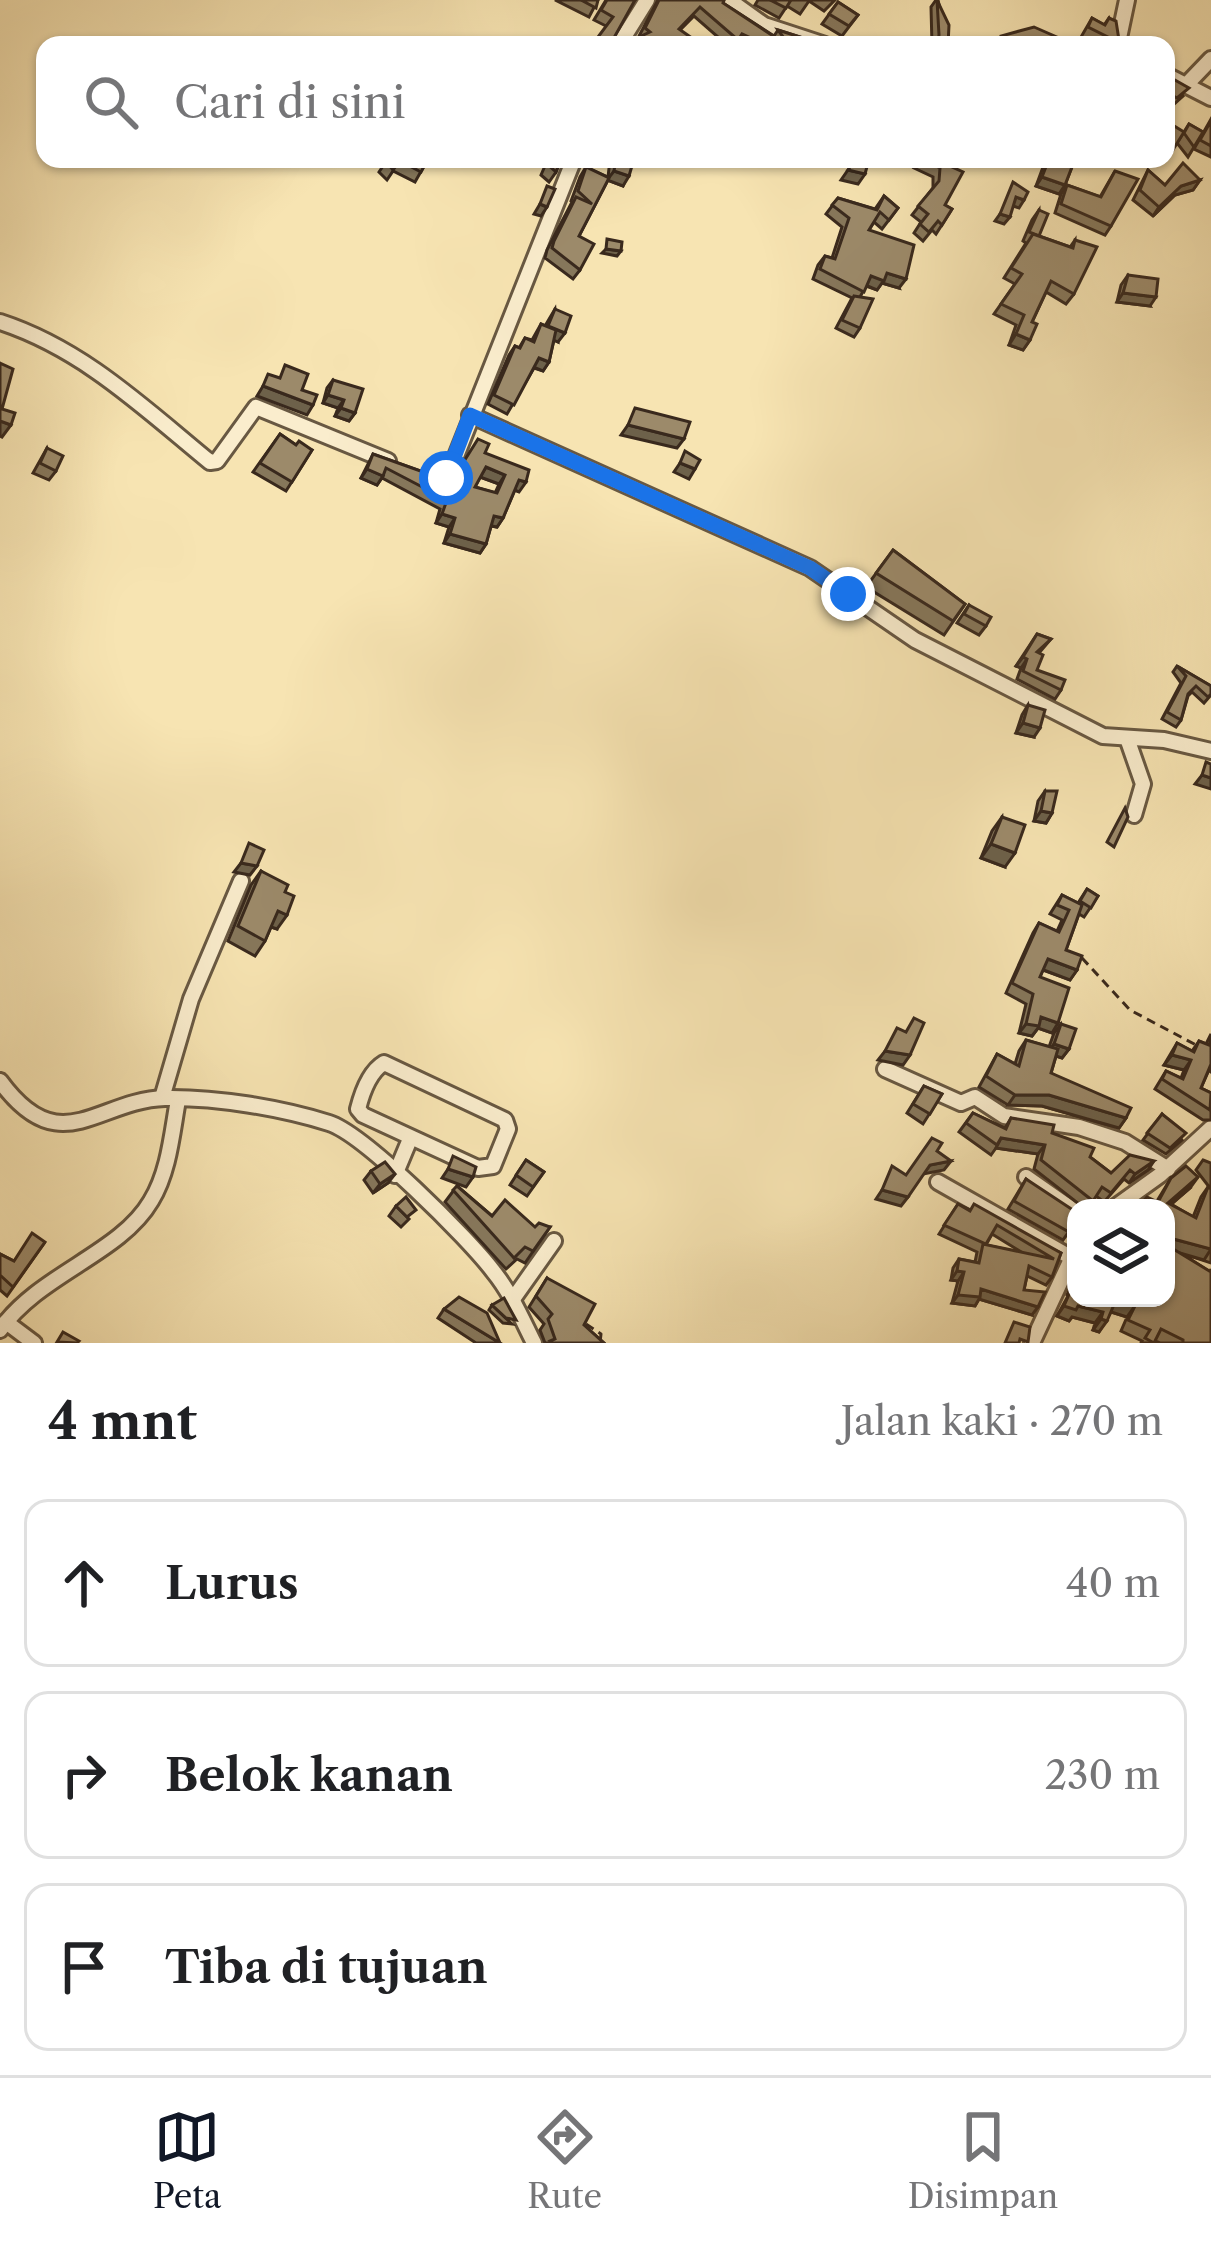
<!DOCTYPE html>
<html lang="id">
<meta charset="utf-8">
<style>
:root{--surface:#fff;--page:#f2f2f2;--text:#202124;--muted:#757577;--line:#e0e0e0;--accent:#111827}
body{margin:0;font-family:"Libre Caslon Text",serif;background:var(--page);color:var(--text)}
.controls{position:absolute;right:36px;bottom:36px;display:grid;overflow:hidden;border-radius:24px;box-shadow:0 3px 9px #0004}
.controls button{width:108px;height:108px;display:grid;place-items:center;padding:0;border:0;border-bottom:3px solid var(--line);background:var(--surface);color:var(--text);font:60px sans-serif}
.stop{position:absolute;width:36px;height:36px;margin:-27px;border:9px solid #1a73e8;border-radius:50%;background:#fff}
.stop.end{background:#1a73e8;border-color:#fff;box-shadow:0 3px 12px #0008}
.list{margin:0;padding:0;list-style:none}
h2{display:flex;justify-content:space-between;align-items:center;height:156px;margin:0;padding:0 48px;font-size:51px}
h2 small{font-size:39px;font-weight:400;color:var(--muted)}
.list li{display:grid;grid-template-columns:78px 1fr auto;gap:36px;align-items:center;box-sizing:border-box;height:168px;margin:0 24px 24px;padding:0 24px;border:3px solid var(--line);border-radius:24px}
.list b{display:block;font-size:45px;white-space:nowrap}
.list em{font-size:39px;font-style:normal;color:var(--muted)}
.icon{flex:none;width:66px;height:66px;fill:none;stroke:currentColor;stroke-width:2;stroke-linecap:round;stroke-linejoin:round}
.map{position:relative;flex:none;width:1211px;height:1343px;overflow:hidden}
.search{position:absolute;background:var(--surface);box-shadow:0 3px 9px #0004;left:36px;right:36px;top:36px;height:132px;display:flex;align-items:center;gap:30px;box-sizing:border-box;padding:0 42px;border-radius:24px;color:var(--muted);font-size:45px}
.sheet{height:732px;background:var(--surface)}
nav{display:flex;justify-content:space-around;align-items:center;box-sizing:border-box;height:168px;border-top:3px solid var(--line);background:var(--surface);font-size:33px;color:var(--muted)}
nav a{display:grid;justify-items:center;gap:6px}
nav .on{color:var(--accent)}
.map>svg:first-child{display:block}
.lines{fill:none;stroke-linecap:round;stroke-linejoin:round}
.minor-casing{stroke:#685842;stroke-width:20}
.path{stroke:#39291d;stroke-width:3;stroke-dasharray:9 6;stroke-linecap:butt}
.minor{stroke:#faedcd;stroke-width:14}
.wall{fill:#86775b;stroke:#39291d;stroke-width:3;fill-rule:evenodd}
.shaded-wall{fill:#6d614a;stroke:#39291d;stroke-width:3}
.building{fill:#9c8a6a;stroke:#39291d;stroke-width:3;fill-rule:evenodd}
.route{stroke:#1a73e8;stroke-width:15}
</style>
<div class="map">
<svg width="1211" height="1343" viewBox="0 0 1211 1343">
<rect width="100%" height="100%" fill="#f7e4b2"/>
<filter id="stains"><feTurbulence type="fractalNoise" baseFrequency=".00167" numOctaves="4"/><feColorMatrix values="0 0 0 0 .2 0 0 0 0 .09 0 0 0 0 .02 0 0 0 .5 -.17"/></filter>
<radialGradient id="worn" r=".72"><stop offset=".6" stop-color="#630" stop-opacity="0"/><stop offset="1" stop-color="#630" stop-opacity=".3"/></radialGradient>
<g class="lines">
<defs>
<g id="minor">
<path d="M729 0 764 25 825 45"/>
<path d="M619 45 647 0"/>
<path d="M1123 45 1119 38 1127 0"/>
<path d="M1166 75 1211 98"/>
<path d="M1187 84 1211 59"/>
<path d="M0 322C83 349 144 408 210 462L217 461 256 407 388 461"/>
<path d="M470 415 810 568 915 640 1103 736 1164 740 1211 751"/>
<path d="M431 478 442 480 449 474 574 159"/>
<path d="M1128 741 1143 784 1134 815"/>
<path d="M384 1063 505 1120 508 1129 493 1166 478 1168 363 1115 358 1109C362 1093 369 1072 384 1063Z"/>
<path d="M885 1069 961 1103 975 1097 1004 1116 1079 1127 1125 1142 1168 1169"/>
<path d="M0 1081C60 1163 97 1100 165 1098 216 1097 281 1108 329 1123 364 1134 469 1239 493 1271 511 1293 521 1317 534 1343"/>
<path d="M162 1098 191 999 241 881"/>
<path d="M395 1175 410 1139"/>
<path d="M1026 1177 1076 1212"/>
<path d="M938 1182 1072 1258"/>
<path d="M1114 1208 1160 1175 1211 1128"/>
<path d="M513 1299 554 1241"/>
<path d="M6 1322 34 1343"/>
<path d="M0 1330C39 1274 120 1254 151 1201 169 1172 172 1133 178 1100"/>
<path d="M1032 1343 1073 1255"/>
</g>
</defs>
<use href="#minor" class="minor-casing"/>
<g class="path">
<path d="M1082 958 1130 1010 1198 1046"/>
<path d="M586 1324 601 1334 600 1343"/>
</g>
<use href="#minor" class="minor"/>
</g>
<g class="wall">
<path d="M555 0H598L589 17Z"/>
<path d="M606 0H635L606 26 594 20Z"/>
<path d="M658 0H724L723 3 774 36 778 30 825 45H740L736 43 735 45H727L694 16 680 30 638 38Z"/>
<path d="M758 0H835L824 11 809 1 800 14 787 6 779 18 755 5Z"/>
<path d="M936 0H938L948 45H932L931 7Z"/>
<path d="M838 2 858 15 842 36 822 24Z"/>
<path d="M1092 18 1104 25 1109 18 1119 40 1116 45H1097L1081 37Z"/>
<path d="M1166 75 1183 96 1171 107 1166 104Z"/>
<path d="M1211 119V157L1194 149Z"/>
<path d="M1189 124 1203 132 1188 157 1177 143Z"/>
<path d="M378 159H428L415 182 393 171 387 180 379 172 383 166 376 162Z"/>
<path d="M548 159H561L556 172 549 182 541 175Z"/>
<path d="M609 159H634L623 186 608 180 579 236 580 270 573 279 545 258 547 250 572 202 571 201 580 177 586 167 608 177 610 160Z"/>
<path d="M921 159 950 166 945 205 952 209 936 234 932 230 923 241 914 233 921 222 912 215 933 188V177L914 168Z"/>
<path d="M1046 159H1075L1065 185 1059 194 1036 186Z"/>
<path d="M1148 170 1165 185 1200 180 1193 190 1175 195 1153 216 1133 200Z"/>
<path d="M1115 171 1111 226 1105 235 1055 213 1061 194 1067 185 1100 197Z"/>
<path d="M884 196 898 208 882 229 874 222 869 230 899 288 882 283 877 290 866 286 860 297V328L854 337 836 328 852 298 813 279 818 265 825 256 832 258 842 227 826 214 838 198 875 209Z"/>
<path d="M1039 210V236L1070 247 1075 240 1074 294 1066 304 1046 292 1032 322 1030 340 1023 350 1009 345 1016 325 994 314 1015 284 1004 278 1026 243 1023 241 1032 220Z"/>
<path d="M1128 275 1150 306 1117 302 1121 285Z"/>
<path d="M555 309 558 342 554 340 549 362 543 371 534 368 507 414 488 404 509 355 515 346 519 348 525 338 532 340 541 324 545 326Z"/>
<path d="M333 380 355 413 349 421 335 416 338 408 323 403 327 388Z"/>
<path d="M280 434 296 445 312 450 286 491 253 472Z"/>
<path d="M47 448 56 471 49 480 33 473Z"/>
<path d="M485 453 519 492 515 490 503 518 497 527 491 526 486 544 480 553 444 543 449 527 436 523 440 509 382 478 377 485 361 478 373 454 451 482ZM480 477 499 484 495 493 475 487Z"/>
<path d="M893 550 965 604 944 635 866 587Z"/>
<path d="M969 605 986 626 979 635 957 623Z"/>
<path d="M1037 634 1051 639 1039 653 1037 670 1061 690 1055 699 1017 679 1021 668 1016 666Z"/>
<path d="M1177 666 1211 686V695L1204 703 1192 692 1188 696 1181 720 1176 727 1162 719 1181 683 1173 672Z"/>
<path d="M1028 705 1034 737 1016 733 1022 715Z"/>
<path d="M1045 791 1052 813 1046 823 1034 821 1038 801Z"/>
<path d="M1002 817 1005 867 981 858 992 831Z"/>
<path d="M261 871 285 892 277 929 271 927 265 941 255 956 228 941 251 885Z"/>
<path d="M1087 889 1098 896 1084 917 1079 914 1066 950 1077 970 1070 980 1043 970 1040 977 1052 1033 1038 1028 1032 1036 1019 1033 1026 1004 1006 993 1033 933 1039 923 1057 931 1062 920 1050 914 1062 895 1078 903Z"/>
<path d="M1061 1024 1069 1049 1062 1058 1056 1056 1051 1073 1126 1118 1119 1128 1042 1106 1008 1105 979 1087 997 1054 1015 1064 1019 1051 1026 1040 1049 1047 1054 1033Z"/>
<path d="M1211 1034V1072L1209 1070 1201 1088 1211 1093V1120H1203L1155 1089 1166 1071 1181 1078 1184 1070 1164 1065 1177 1043 1192 1051 1199 1041 1206 1044Z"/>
<path d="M924 1086 942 1094 923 1124 907 1113Z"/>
<path d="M973 1113 1005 1128 1011 1118 1052 1133 1090 1157 1111 1173 1148 1170 1129 1183 1124 1179 1104 1202 1096 1196 1088 1208H1084L1034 1169 1038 1154 996 1148 991 1155 959 1132Z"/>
<path d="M1162 1114 1182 1140 1166 1154 1143 1140Z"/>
<path d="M526 1160 544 1172 527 1196 510 1185Z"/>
<path d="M1203 1160 1211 1163V1263L1181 1253 1210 1272 1211 1269V1343H1160L1155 1341 1154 1343H1141L1142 1341 1121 1331 1127 1317 1111 1312 1099 1332 1093 1330 1095 1323 1072 1317 1069 1321 1057 1316 1068 1296 1067 1295 1076 1275V1298H1166V1253L1168 1250 1138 1207 1157 1201 1171 1178 1190 1188 1171 1204 1193 1217 1201 1197 1208 1187 1210 1188 1196 1170Z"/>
<path d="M371 1171 388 1183 373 1193 364 1180Z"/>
<path d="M1026 1179 1076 1222 1063 1240 1008 1209Z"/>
<path d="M457 1186 492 1216 535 1227H550L525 1263 517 1259 506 1269 445 1202Z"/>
<path d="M958 1204 1061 1253 1052 1277 1046 1285 1027 1276 1024 1290 1032 1315 979 1299 975 1306 952 1303 958 1281 951 1280 953 1268 959 1259 975 1262 977 1252 939 1234ZM992 1234 1023 1253 986 1245Z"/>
<path d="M396 1206 409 1219 401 1227 389 1216Z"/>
<path d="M45 1242 7 1296 0 1290V1254L14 1261Z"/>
<path d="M547 1278 584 1325 604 1343H545L540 1330 544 1324 529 1307Z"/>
<path d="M492 1305 512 1324 503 1323 489 1310Z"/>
<path d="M444 1309 500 1343H476L438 1318Z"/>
</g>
<g class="shaded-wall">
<path d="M837 159H854L849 165Z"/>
<path d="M874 159H894L889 166 872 161Z"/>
<path d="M848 170 865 174 858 184 841 180Z"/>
<path d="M614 171 629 176 623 186 607 180Z"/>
<path d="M1042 177 1065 185 1059 194 1036 186Z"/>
<path d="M1200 180 1193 190 1175 195 1153 216 1159 207 1181 186Z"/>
<path d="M1016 197 1024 200 1019 208 1010 205Z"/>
<path d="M540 204 547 207 541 216 534 214Z"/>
<path d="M1000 214 1010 217 1004 224 995 221Z"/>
<path d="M606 249 621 251 617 256 602 253Z"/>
<path d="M887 273 906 279 899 288 882 283 877 290 865 285 871 276Z"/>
<path d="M1123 293 1156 297 1150 306 1117 302Z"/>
<path d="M548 326 565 333 558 342 542 335Z"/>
<path d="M1016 334 1030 340 1023 350 1009 345Z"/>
<path d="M539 358 549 362 543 371 533 367Z"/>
<path d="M263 386 313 405 307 415 257 396Z"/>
<path d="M328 395 344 400 338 408 323 403Z"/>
<path d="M341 408 355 413 349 421 335 416Z"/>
<path d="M0 421 11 425 2 437 0 436Z"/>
<path d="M628 425 684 439 677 448 621 435Z"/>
<path d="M680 463 695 469 689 479 674 472Z"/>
<path d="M486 467 505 475 499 484 480 477Z"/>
<path d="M367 469 383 476 377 485 361 478Z"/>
<path d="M519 480 526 482 519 492 512 489Z"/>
<path d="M442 514 455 518 449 527 436 523Z"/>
<path d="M494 516 503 518 497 527 487 525Z"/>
<path d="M450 534 486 544 480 553 444 543Z"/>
<path d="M1023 657 1027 659 1021 668 1016 666Z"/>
<path d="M1023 723 1040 728 1034 737 1016 733Z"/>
<path d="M1202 775 1211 778V789L1195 784Z"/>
<path d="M1041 811 1052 813 1046 823 1034 821Z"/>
<path d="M991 844 1015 853 1005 867 981 858Z"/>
<path d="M241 863 257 866 250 875 234 872Z"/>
<path d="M278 911 287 915 277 929 268 926Z"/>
<path d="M1048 959 1077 970 1070 980 1041 969Z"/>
<path d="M1041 1017 1058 1023 1052 1033 1038 1028 1032 1036 1019 1033 1026 1024Z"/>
<path d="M1054 1044 1069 1049 1062 1058 1047 1053Z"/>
<path d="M885 1051 910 1055 903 1065 878 1060Z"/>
<path d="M1172 1055 1191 1060 1184 1070 1164 1065Z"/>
<path d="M1015 1095H1049L1126 1118 1119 1128 1042 1106 1008 1105Z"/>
<path d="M1001 1138 1045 1145 1038 1154 996 1148Z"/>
<path d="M951 1161 944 1170 923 1174 930 1165Z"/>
<path d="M1154 1161 1148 1170 1129 1183 1135 1174Z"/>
<path d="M448 1169 473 1177 466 1187 442 1178Z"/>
<path d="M395 1174 388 1183 373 1193 380 1184Z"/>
<path d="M1198 1177 1190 1188 1166 1209 1168 1203Z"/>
<path d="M882 1190 908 1197 901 1206 876 1199Z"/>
<path d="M1166 1237 1211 1249 1204 1260 1166 1249Z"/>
<path d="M957 1271 964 1272 958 1281 951 1280Z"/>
<path d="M981 1289 1038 1307 1032 1315 979 1299 975 1306 952 1303 958 1295Z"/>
<path d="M1116 1300 1135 1306 1127 1317 1108 1311Z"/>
<path d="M1064 1306H1078L1103 1312 1095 1323 1072 1317 1069 1321 1057 1316Z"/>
<path d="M1101 1319 1107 1321 1099 1332 1093 1330Z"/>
</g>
<g class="building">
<path d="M581 0H598L596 8Z"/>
<path d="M607 0H635L610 45H592L613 17 601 10Z"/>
<path d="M659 0H724L723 3 787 45H766L742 34 738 40 700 7 679 29 699 43 697 45H633L637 38 650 32 645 28Z"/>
<path d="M770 0H791L786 8Z"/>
<path d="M937 0 949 25 948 45H937L939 35Z"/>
<path d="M838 2 858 15 849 26 829 14Z"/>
<path d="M1092 18 1105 25 1109 18 1116 21 1119 40 1118 42 1088 27Z"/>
<path d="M1034 27 1059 38 1056 45H1002L1001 36Z"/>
<path d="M778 30 825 45H789Z"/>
<path d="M1166 75 1189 88 1177 98 1166 92Z"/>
<path d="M1166 121 1184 132 1171 153 1166 150Z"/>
<path d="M1211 121V146L1200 140Z"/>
<path d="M1189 124 1203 132 1194 147 1184 133Z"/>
<path d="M388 159H428L421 172 400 161 393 170 386 162Z"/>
<path d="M551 159H561L556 172 548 165Z"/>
<path d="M616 159H634L629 176 614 171Z"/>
<path d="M921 159H954L950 166 963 172 945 205 952 209 942 225 938 221 929 232 920 224 928 214 918 206 939 181 940 168Z"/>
<path d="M1049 159H1075L1065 185 1042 177Z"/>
<path d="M855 160 868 163 865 174 848 170Z"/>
<path d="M1183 163 1200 180 1181 186 1159 207 1140 190 1148 170 1165 185Z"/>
<path d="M586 167 609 178 579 236 594 244 580 270 552 248 554 241 576 197 592 204 578 191Z"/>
<path d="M1115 171 1138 179 1111 226 1061 204 1067 185 1101 197Z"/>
<path d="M1013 182 1028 192 1024 200 1016 197 1010 217 1000 214Z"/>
<path d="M547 186 555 189 547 207 540 204Z"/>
<path d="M884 196 898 208 889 220 880 212 869 230 914 245 906 279 887 273 884 281 871 276 864 292 820 269 825 256 835 259 849 218 832 205 838 198 877 210Z"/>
<path d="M1039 210 1048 214 1039 236 1029 232Z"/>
<path d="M1033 234 1073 248 1075 240 1097 247 1074 294 1051 281 1032 322 1037 324 1030 340 1016 334 1024 315 1001 304 1022 274 1011 268Z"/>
<path d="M607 239 622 242 621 251 606 249Z"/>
<path d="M1128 275 1158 279 1156 297 1123 293Z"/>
<path d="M854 296 873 299 860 328 842 320Z"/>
<path d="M555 309 571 316 565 333 548 326Z"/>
<path d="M541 324 556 330 549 362 539 358 514 405 494 395 515 346 520 348 525 338 534 342Z"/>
<path d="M0 363 13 369 2 409 15 413 11 425 0 421Z"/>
<path d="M285 365 308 374 302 390 317 395 313 405 263 386 268 374 280 378Z"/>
<path d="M333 380 363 389 355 413 341 408 344 400 328 395Z"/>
<path d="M635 408 690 422 684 439 628 425Z"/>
<path d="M280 434 296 445 299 441 312 450 292 482 260 463Z"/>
<path d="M478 439 489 444 485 453 529 470 526 482 519 480 503 518 494 516 486 544 450 534 455 518 442 514 447 500 386 468 383 476 367 469 373 454 451 482ZM486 467 505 475 497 493 475 487Z"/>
<path d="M47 448 63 456 56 471 40 463Z"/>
<path d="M685 451 700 460 695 469 680 463Z"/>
<path d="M893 550 965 604 953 621 876 573Z"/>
<path d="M969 605 991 617 986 626 964 614Z"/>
<path d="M1037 634 1051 639 1037 652 1043 655 1037 670 1065 680 1061 690 1023 671 1027 659 1023 657Z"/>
<path d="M1177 666 1211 686V694L1208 697 1196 686 1188 694 1181 720 1167 712 1186 676Z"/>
<path d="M1028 705 1045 710 1040 728 1023 723Z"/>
<path d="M1206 762 1211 764V778L1202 775Z"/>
<path d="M1045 791H1057L1052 813 1041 811Z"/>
<path d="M1125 808 1128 817 1114 847 1107 842Z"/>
<path d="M1002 817 1025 825 1015 853 991 844Z"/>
<path d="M249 843 264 850 257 866 241 863Z"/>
<path d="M261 871 288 885 285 892 294 896 287 915 278 911 265 941 238 926Z"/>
<path d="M1087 889 1098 896 1091 908 1080 901Z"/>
<path d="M1062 895 1082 905 1066 950 1082 956 1077 970 1048 959 1040 977 1069 988 1058 1023 1041 1017 1039 1026 1026 1024 1033 994 1012 983 1039 923 1059 932 1069 910 1057 905Z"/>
<path d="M914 1018 924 1023 910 1055 885 1051 897 1028 906 1032Z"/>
<path d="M1061 1024 1076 1029 1069 1049 1054 1044Z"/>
<path d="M1026 1040 1058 1049 1051 1073 1131 1108 1126 1118 1049 1095H1015L986 1076 997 1054 1019 1066Z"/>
<path d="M1211 1040V1064L1201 1088 1211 1093 1210 1110 1162 1079 1166 1071 1183 1079 1191 1060 1172 1055 1177 1043 1194 1052 1199 1041 1209 1045Z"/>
<path d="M924 1086 942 1094 930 1114 913 1104Z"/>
<path d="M973 1113 1006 1129 1011 1118 1054 1125 1052 1133 1094 1148 1090 1157 1111 1173 1130 1155 1154 1161 1135 1174 1130 1170 1111 1193 1102 1187 1093 1201 1041 1160 1045 1145 1001 1138 997 1145 966 1123Z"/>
<path d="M1162 1114 1186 1133 1170 1148 1147 1133Z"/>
<path d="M932 1138 942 1143 937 1151 951 1161 930 1165 908 1197 882 1190 892 1166 906 1175Z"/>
<path d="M453 1156 476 1167 473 1177 448 1169Z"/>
<path d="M526 1160 544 1172 533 1187 516 1175Z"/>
<path d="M385 1162 395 1174 380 1184 371 1171Z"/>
<path d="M1186 1166 1198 1177 1168 1203 1196 1218 1208 1187 1211 1189V1249L1166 1237V1208H1126L1133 1203 1138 1207 1147 1197 1158 1202 1171 1178Z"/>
<path d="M1026 1179 1076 1212V1222L1069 1232 1014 1201Z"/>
<path d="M457 1186 492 1216 505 1200 535 1227 539 1223 550 1227 533 1251 525 1247 514 1258 453 1190Z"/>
<path d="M406 1197 416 1210 407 1217 396 1206Z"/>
<path d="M958 1204 970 1211 974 1204 1061 1253 1052 1277 1029 1266 1024 1290 1045 1292 1038 1307 981 1289 980 1297 958 1295 964 1272 957 1271 959 1259 979 1263 983 1244 1054 1259 997 1225 986 1244 944 1225Z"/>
<path d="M32 1233 45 1242 13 1287 0 1275V1254L14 1261Z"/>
<path d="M1170 1247 1211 1272V1343H1183V1340L1161 1329 1154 1343 1145 1338 1150 1330 1128 1320 1135 1306 1116 1300 1107 1321 1101 1319 1103 1312 1078 1306 1076 1310 1064 1306 1070 1292 1076 1293V1298H1166V1256Z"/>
<path d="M547 1278 595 1304 584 1325 604 1343H552L550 1341 555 1339 548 1319 552 1314 536 1296Z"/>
<path d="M459 1297 487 1313 500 1343 444 1309Z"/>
<path d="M504 1298 516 1320 506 1318 492 1305Z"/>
<path d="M1014 1322 1030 1327 1028 1342 1020 1339 1019 1343H1005Z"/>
<path d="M63 1332 79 1341 77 1343 57 1342Z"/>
</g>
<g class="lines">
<path class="route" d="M446 478 470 415 810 568 848 594"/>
</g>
<rect width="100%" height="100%" filter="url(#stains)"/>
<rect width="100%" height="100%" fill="url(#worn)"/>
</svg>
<div class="controls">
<button><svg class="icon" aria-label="layers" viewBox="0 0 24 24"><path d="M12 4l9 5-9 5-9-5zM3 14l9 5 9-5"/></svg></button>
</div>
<div class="stop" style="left:446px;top:478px"></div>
<div class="stop end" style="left:848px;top:594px"></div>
<div class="search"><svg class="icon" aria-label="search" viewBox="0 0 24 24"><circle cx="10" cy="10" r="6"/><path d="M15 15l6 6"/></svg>Cari di sini</div>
</div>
<section class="sheet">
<h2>4 mnt<small>Jalan kaki · 270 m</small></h2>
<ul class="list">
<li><svg class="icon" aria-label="ahead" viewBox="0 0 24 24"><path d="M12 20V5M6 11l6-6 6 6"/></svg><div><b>Lurus</b></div><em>40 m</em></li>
<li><svg class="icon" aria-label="right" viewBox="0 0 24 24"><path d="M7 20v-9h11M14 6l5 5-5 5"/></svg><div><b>Belok kanan</b></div><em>230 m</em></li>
<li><svg class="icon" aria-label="arrive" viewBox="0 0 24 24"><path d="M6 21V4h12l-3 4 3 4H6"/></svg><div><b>Tiba di tujuan</b></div></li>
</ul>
</section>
<nav>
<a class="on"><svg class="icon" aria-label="map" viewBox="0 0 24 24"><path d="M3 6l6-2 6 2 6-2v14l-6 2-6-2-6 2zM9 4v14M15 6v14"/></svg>Peta</a>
<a><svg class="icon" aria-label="directions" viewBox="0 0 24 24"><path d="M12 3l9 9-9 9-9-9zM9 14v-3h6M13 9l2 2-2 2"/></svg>Rute</a>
<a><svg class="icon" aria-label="saved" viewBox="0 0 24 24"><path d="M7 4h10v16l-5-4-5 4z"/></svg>Disimpan</a>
</nav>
